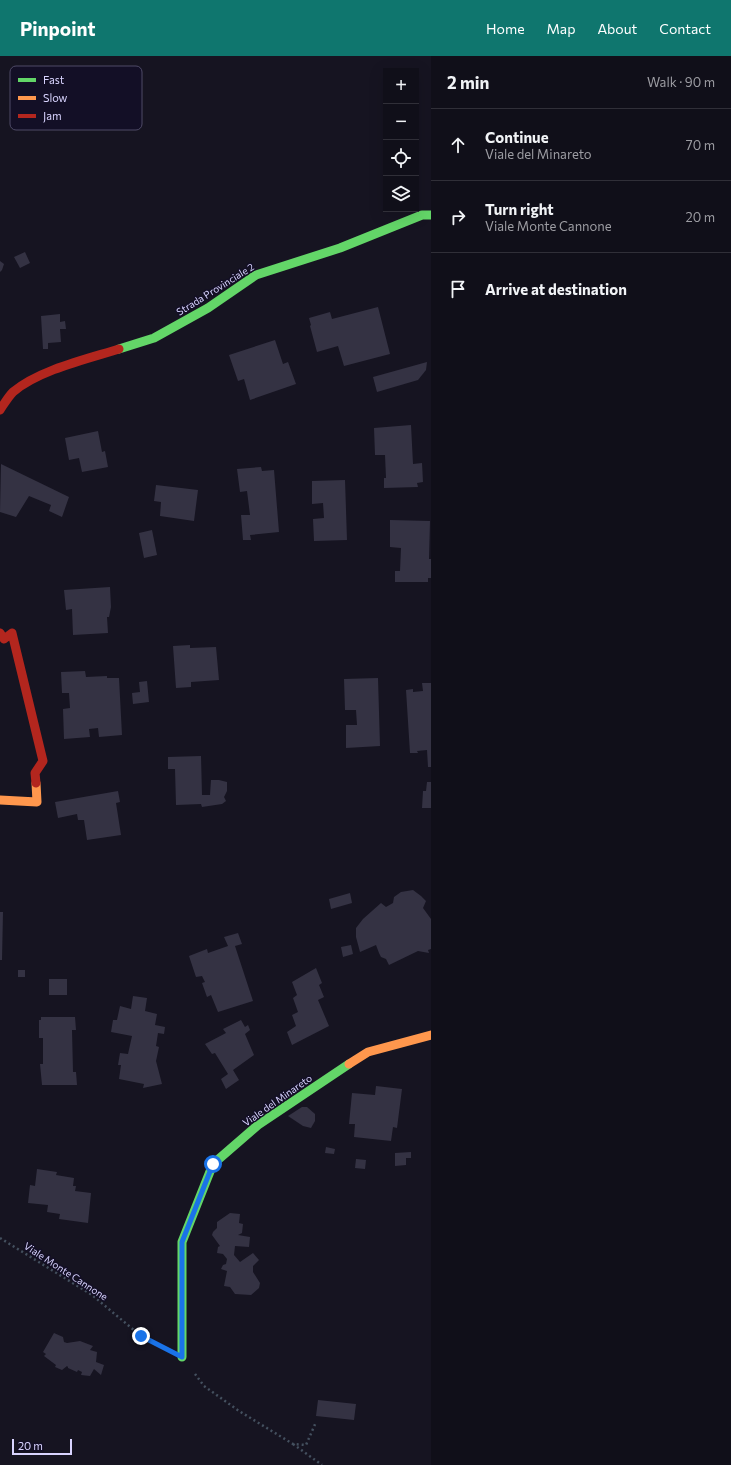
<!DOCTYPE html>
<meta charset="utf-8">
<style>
:root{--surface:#100f19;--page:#1e1d26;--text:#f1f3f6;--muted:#9c9ca2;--line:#302f38;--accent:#0f766e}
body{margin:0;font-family:Commissioner,sans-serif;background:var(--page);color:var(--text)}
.controls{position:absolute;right:12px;top:12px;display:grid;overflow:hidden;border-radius:0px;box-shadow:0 4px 16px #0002}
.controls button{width:36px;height:36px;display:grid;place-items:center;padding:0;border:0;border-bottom:1px solid var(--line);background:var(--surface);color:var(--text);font:20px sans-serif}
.scale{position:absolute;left:12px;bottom:10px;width:60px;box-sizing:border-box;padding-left:4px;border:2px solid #d9d4ff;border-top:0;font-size:11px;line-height:14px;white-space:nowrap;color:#d9d4ff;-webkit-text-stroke:3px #130f26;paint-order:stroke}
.stop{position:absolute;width:12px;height:12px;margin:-9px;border:3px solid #1a73e8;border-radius:50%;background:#fff}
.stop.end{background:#1a73e8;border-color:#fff;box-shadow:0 1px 4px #0008}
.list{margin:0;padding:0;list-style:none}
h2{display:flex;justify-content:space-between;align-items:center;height:52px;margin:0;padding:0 16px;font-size:17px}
h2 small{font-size:13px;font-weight:400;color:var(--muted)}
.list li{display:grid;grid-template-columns:26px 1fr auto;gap:12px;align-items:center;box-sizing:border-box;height:72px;padding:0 16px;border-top:1px solid var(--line)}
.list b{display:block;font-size:15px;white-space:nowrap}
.list p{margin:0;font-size:13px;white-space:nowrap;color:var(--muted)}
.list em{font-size:13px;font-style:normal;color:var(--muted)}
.icon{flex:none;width:22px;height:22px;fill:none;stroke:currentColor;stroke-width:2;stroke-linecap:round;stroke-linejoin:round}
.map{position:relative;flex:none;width:431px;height:1409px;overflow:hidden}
header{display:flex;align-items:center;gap:24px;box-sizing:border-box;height:56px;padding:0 20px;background:var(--accent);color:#fff}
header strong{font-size:19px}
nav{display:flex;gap:22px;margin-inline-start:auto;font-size:14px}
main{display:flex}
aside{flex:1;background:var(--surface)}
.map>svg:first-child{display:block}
.building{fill:#343243}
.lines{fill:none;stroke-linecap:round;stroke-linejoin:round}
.path{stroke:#44505f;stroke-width:2.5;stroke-dasharray:2 3;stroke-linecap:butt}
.fast{stroke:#63d668;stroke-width:9}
.slow{stroke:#ff974d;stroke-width:9}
.jam{stroke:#b3261e;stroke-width:9}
.route{stroke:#1a73e8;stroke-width:5}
.labels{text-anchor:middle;stroke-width:3;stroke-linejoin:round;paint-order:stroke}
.street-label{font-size:10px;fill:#d9d4ff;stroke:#130f26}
.key{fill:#130f26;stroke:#4e4a67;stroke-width:1}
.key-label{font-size:11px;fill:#d9d4ff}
</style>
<header>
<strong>Pinpoint</strong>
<nav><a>Home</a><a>Map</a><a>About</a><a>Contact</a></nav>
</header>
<main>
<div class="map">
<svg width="431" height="1409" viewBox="0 0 431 1409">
<rect width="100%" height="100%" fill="#161421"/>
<g class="building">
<path d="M25 196 30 207 20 212 14 201Z"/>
<path d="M0 205 4 208 2 214 0 216Z"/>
<path d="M378 251 390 298 344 310 338 290 317 296 310 270 311 269 309 262 330 256 332 263Z"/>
<path d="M60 258V266L65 265 66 273H60L61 286 48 287V293H43L41 260Z"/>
<path d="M275 284 283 308 288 306 296 328 250 344 244 323 238 325 229 299Z"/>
<path d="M427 306 426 314 418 324 377 336 373 321Z"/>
<path d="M411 369 413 408 422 407 423 426 417 427 418 431 384 432V422H386L385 399H375L374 372Z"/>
<path d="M98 375 102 396 105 395 108 411 82 416 79 402 69 404 65 382Z"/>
<path d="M1 408 69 441 62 461 49 455 51 449 29 440 16 461 0 456Z"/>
<path d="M261 411 262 415 274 414 279 476 250 479 251 484H243L241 459H250L247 435 240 436 237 413Z"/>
<path d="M345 424 347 484 314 485 313 463 324 462 323 447 312 448V425Z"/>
<path d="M156 429 198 434 194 465 160 460 161 446 154 445Z"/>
<path d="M390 464 430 465 429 503H431V522H428V526H395V515H400L401 492 390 491Z"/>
<path d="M152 474 157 499 144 502 139 477Z"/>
<path d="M110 531 111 551 109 561H107L108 577 73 579 72 553 66 554 64 534Z"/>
<path d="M190 589V592L216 591 219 624 191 626V631L176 632 173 590Z"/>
<path d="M85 615 86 621 107 620V622H119L122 679 99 681 98 672 89 673 90 681 64 683 63 653 70 652 69 637H62L61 616Z"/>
<path d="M378 622 380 690 346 692V669H357L356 654H345L344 623Z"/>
<path d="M147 625 149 646 133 648 132 637 140 636 139 626Z"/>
<path d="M422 627H431V711H428L427 694 417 695 418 697H410L406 634 413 633V636L423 635Z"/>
<path d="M201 700 202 739H210L211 724H219L227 726V735L224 741 226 745 222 748 202 751 201 748 176 749 175 713H168V701Z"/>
<path d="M427 726H431V752H422L423 735H426Z"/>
<path d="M118 735 120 746 116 747 121 779 87 784 84 764H78L77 758 58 762 55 746Z"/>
<path d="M413 834 421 840 426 845 423 852 431 863V893L428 894 429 897 418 895 389 909 386 903 381 901 379 897 376 889 360 896 356 881V872L363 863 381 847 386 851 393 847 394 841 401 836Z"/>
<path d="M350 837 352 847 331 853 329 843Z"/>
<path d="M0 856H3L2 904H0Z"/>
<path d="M238 877 242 888 235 890 253 945 218 956 211 939 207 941 202 927 205 926 202 920 196 921 189 900 207 893 208 897 228 890 224 881Z"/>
<path d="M351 889 353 898 343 901 341 891Z"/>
<path d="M316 912 322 927 319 929 324 941 318 944 329 970 292 989 287 976 296 970 292 959 298 956 293 942 297 939 292 926Z"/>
<rect x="18" y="914" width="7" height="7"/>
<rect x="49" y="923" width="18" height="16"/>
<path d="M133 940 147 942 145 955 157 958 155 969 165 971 164 978 158 977 156 990 159 991 156 1005 162 1028 143 1032 144 1028 119 1023 121 1009H118L120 997 128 998 132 980 111 976 113 964H117L120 950 131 953Z"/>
<path d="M41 961H75L76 974H72L73 1016H76L77 1029H42L40 1008H43V982H39V964H41Z"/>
<path d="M241 964 245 971 248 969 250 974 245 978 254 999 233 1014 239 1024 226 1033 221 1023 228 1018 215 997 212 998 205 988 226 977 223 973Z"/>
<path d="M376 1030 402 1033 397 1072 393 1071 391 1085 354 1081 355 1068H349L352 1037 375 1039Z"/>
<path d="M302 1051H307L315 1058V1065L311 1072 303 1070 288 1060Z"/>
<path d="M326 1091 335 1093 334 1098 325 1097Z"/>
<path d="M411 1096V1102H406V1109L395 1110V1097Z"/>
<path d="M356 1103 366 1104 365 1113 355 1112Z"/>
<path d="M37 1113 57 1116 56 1119 74 1122 73 1130H76L75 1135 91 1137 88 1167 59 1163 60 1158 47 1156 48 1149 28 1147 30 1129 35 1130Z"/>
<path d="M230 1157 240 1158 239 1167 243 1168 242 1177 238 1179 250 1181 249 1191 235 1190 234 1199 240 1206 253 1197 259 1204 253 1210V1216L260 1227 259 1232 251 1239 235 1238 230 1231 224 1230 227 1215 221 1213 223 1209 226 1208 227 1203 223 1198 217 1197 218 1191 220 1190 212 1179 213 1176 217 1172V1166Z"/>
<path d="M54 1277 63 1281 64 1286 67 1287 80 1285 93 1290 90 1294 97 1296 96 1306 104 1309 101 1319 94 1313 90 1320 81 1319 82 1316 78 1314 77 1316 68 1312V1311L67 1310 62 1314 55 1311 56 1309 44 1300 46 1298 43 1296Z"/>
<path d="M318 1344 356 1348 354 1364 316 1360Z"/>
</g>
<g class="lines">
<g class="path">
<path d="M0 1182 92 1239 141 1280 161 1290"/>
<path d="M195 1318 204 1330 239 1355 293 1388 306 1389 316 1366"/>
<path d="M293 1388 322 1409"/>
</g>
<g class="fast">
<path d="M119 293 154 282 208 252 256 219 340 192 422 159H431"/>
<path d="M182 1301V1186L213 1108 258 1069 349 1008"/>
</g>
<g class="slow">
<path d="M0 744 37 746 36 727"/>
<path d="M349 1008 368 996 431 979"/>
</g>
<g class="jam">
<path d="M0 354C4 348 8 341 13 336 39 314 87 303 119 293"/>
<path d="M0 577 4 583 12 577 43 705 35 717 36 727"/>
</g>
</g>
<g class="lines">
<path class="route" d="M141 1280 182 1301V1186L213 1108"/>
</g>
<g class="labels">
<g class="street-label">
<text transform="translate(215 233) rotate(-32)" y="4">Strada Provinciale 2</text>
<text transform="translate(277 1044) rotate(-35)" y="4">Viale del Minareto</text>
<text transform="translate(66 1215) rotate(33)" y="4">Viale Monte Cannone</text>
</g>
</g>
<rect x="10" y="10" width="132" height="64" rx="6" class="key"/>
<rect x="18" y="22" width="18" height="4" fill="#63d668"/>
<rect x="18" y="40" width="18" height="4" fill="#ff974d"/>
<rect x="18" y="58" width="18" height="4" fill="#b3261e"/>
<g class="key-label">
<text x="43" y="28">Fast</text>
<text x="43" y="46">Slow</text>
<text x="43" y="64">Jam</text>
</g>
</svg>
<div class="controls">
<button>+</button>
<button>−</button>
<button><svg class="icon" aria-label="locate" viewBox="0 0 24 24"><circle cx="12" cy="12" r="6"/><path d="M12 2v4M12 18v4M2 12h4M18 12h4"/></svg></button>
<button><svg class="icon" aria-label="layers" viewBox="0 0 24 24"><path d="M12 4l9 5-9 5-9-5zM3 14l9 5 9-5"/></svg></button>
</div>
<div class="scale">20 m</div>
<div class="stop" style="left:213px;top:1108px"></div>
<div class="stop end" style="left:141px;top:1280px"></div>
</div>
<aside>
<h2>2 min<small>Walk · 90 m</small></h2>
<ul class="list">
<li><svg class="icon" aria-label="ahead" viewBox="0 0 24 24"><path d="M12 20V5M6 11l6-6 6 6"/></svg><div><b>Continue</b><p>Viale del Minareto</p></div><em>70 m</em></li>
<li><svg class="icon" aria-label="right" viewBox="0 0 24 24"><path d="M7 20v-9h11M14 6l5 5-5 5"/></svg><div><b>Turn right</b><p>Viale Monte Cannone</p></div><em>20 m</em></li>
<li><svg class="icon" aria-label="arrive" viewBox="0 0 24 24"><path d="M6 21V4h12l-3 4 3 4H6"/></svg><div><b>Arrive at destination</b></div></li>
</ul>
</aside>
</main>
